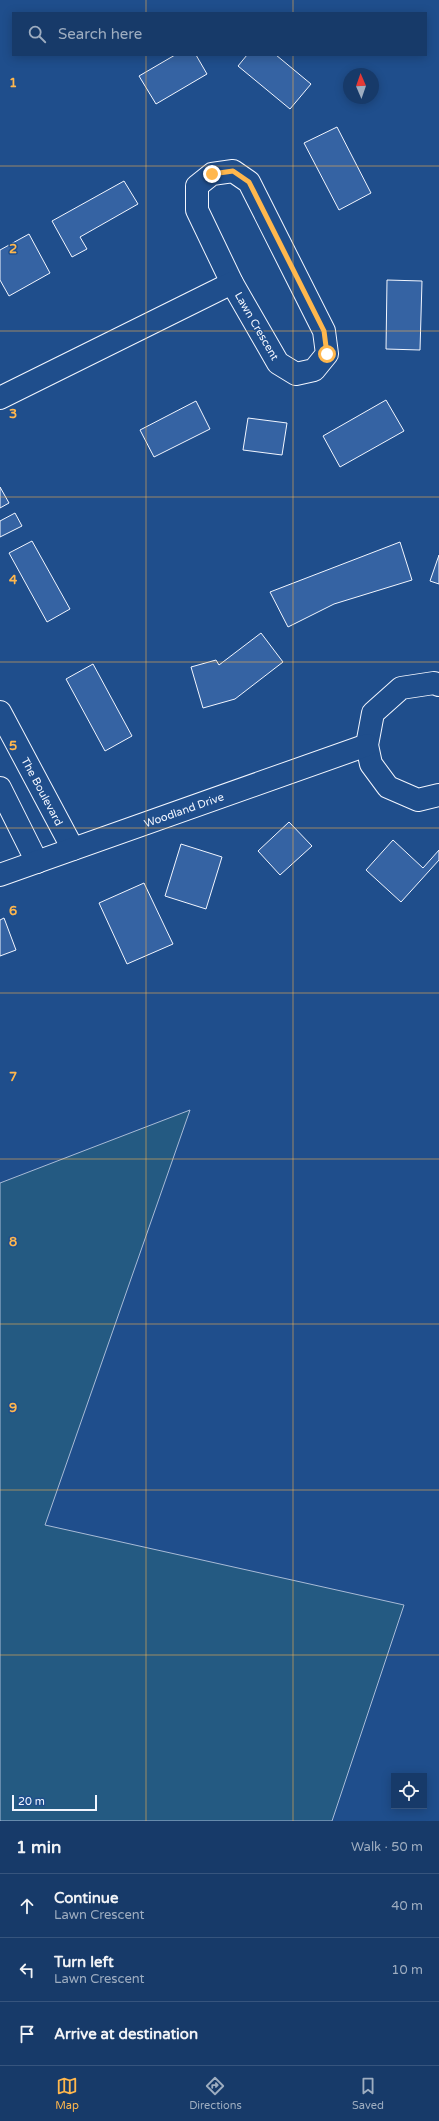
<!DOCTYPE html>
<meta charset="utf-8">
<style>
:root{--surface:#173a69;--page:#20416f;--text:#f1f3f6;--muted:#9eadc0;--line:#36547d;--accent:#ffb74d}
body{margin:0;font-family:"Varela Round",sans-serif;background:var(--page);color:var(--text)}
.controls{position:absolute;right:12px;bottom:12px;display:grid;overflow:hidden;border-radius:0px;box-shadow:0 2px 10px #0003}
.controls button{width:36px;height:36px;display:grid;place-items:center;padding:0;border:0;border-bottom:1px solid var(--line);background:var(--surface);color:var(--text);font:20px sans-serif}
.compass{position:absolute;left:343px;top:68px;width:36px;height:36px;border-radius:50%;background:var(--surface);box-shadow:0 2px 10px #0003;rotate:358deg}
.scale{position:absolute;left:12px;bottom:10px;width:85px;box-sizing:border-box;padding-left:4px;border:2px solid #f2f6ff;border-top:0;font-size:11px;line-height:14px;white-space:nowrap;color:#f2f6ff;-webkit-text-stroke:3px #1f4e8c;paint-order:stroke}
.stop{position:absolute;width:12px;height:12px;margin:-9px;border:3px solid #ffb74d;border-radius:50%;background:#fff}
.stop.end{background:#ffb74d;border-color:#fff;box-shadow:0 1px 4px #0008}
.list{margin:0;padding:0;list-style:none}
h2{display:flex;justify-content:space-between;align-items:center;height:52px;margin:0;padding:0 16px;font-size:17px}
h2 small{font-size:13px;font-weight:400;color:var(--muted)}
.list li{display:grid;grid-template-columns:26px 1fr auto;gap:12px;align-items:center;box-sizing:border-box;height:64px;padding:0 16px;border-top:1px solid var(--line)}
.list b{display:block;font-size:15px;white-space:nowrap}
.list p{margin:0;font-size:13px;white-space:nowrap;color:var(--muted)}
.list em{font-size:13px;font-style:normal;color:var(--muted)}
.icon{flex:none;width:22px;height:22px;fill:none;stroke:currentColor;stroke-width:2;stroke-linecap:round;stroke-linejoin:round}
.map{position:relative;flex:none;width:439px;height:1821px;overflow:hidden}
.search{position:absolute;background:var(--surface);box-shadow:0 2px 10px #0003;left:12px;right:12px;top:12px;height:44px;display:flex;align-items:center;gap:10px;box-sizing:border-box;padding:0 14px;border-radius:0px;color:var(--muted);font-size:15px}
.sheet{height:244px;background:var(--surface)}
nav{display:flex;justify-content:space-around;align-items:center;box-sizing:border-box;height:56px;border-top:1px solid var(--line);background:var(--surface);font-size:11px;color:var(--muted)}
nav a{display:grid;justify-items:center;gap:2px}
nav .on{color:var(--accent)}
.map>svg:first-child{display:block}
.green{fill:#245a82;stroke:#a8bbd7}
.building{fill:#3563a3;stroke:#f2f6ff}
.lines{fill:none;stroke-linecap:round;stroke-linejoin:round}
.street-casing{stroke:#f2f6ff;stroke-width:24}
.street{stroke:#1f4e8c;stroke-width:22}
.route{stroke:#ffb74d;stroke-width:5}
.grid{fill:none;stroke:#ffb74d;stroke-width:1;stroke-opacity:0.55}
.labels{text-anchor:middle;stroke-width:3;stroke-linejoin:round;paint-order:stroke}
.street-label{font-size:11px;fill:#f2f6ff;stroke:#1f4e8c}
.grid-label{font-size:13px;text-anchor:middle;font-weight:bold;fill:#ffb74d;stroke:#1f4e8c;stroke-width:3;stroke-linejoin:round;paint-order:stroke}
</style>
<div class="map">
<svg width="439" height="1821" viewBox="0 0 439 1821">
<rect width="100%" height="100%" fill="#1f4e8c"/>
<path class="green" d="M190 1110 45 1525 404 1605 332 1821H0V1183Z"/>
<g class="building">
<path d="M175 55H196L207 74 156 104 139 76Z"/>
<path d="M247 55H276L311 84 290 109 238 66Z"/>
<path d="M337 127 371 193 339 210 304 143Z"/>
<path d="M124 181 138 204 80 237 87 249 72 257 52 221Z"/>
<path d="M29 234 50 273 9 296 0 280V250Z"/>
<path d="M387 280 422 281 420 350 386 349Z"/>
<path d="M386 400 404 431 340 467 323 436Z"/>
<path d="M196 401 210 429 154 457 140 430Z"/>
<path d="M248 418 287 423 282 455 243 450Z"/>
<path d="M0 487 9 503 0 508Z"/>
<path d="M15 513 22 526 0 537V521Z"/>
<path d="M32 541 70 609 47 622 9 553Z"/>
<path d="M400 542 412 580 334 604 288 627 270 592Z"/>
<path d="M439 555V584L430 581Z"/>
<path d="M261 633 283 662 235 699 203 708 191 667 216 660 219 665Z"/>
<path d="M93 664 132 736 105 751 66 679Z"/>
<path d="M289 822 312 846 280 875 258 851Z"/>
<path d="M393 840 423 868 439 850V860L401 902 366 870Z"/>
<path d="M181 844 222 857 206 909 165 896Z"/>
<path d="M144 883 173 944 127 964 99 903Z"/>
<path d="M4 918 16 950 0 956V920Z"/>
</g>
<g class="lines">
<defs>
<g id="street">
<path d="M233 171 249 182 324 331 327 354 314 370 296 374 278 363 232 283 197 210V186L212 174Z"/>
<path d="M0 398 232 283"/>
<path d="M439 685 434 683 401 688 373 713 367 745 371 764 388 787 418 800 439 795"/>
<path id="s1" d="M0 712 73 849"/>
<path d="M0 788 37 862"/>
<path id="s2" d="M0 875 367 745"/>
</g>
</defs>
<use href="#street" class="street-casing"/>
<use href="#street" class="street"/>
</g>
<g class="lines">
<path class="route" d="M212 174 233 171 249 182 324 331 327 354"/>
</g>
<path class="grid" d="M146 0V13M293 0V13M146 55V1821M293 55V1821M0 166H439M0 331H439M0 497H439M0 662H439M0 828H439M0 993H439M0 1159H439M0 1324H439M0 1490H439M0 1655H439"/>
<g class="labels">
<g class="street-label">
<text transform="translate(257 326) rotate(60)" y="4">Lawn Crescent</text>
<text dy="4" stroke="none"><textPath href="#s1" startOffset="90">The Boulevard</textPath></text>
<text dy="4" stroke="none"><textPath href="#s2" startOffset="195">Woodland Drive</textPath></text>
</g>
</g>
<g class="grid-label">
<text x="13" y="87">1</text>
<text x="13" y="253">2</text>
<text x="13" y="418">3</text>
<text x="13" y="584">4</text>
<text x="13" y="750">5</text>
<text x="13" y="915">6</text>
<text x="13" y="1081">7</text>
<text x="13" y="1246">8</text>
<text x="13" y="1412">9</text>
</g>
</svg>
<div class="controls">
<button><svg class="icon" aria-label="locate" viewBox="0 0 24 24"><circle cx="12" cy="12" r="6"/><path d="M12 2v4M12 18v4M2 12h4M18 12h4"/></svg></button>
</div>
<svg class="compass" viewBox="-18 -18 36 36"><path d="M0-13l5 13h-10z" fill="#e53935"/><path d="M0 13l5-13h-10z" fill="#9eadc0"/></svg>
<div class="scale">20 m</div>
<div class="stop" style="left:327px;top:354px"></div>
<div class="stop end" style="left:212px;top:174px"></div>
<div class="search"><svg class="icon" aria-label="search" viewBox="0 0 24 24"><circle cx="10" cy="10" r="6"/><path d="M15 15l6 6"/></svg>Search here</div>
</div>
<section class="sheet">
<h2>1 min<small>Walk · 50 m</small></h2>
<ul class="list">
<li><svg class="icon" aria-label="ahead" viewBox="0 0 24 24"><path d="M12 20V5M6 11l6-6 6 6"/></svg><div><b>Continue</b><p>Lawn Crescent</p></div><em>40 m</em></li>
<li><svg class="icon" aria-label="left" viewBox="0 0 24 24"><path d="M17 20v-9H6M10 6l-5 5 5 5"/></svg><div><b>Turn left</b><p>Lawn Crescent</p></div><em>10 m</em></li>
<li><svg class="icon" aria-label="arrive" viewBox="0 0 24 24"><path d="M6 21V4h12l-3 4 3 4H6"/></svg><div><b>Arrive at destination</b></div></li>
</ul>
</section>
<nav>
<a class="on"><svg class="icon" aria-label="map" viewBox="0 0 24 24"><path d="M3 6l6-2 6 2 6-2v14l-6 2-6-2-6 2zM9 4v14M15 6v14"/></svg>Map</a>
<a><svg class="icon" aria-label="directions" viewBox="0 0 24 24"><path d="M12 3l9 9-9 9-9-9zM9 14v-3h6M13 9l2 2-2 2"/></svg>Directions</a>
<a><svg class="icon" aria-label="saved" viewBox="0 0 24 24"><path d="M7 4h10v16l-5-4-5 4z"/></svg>Saved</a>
</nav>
